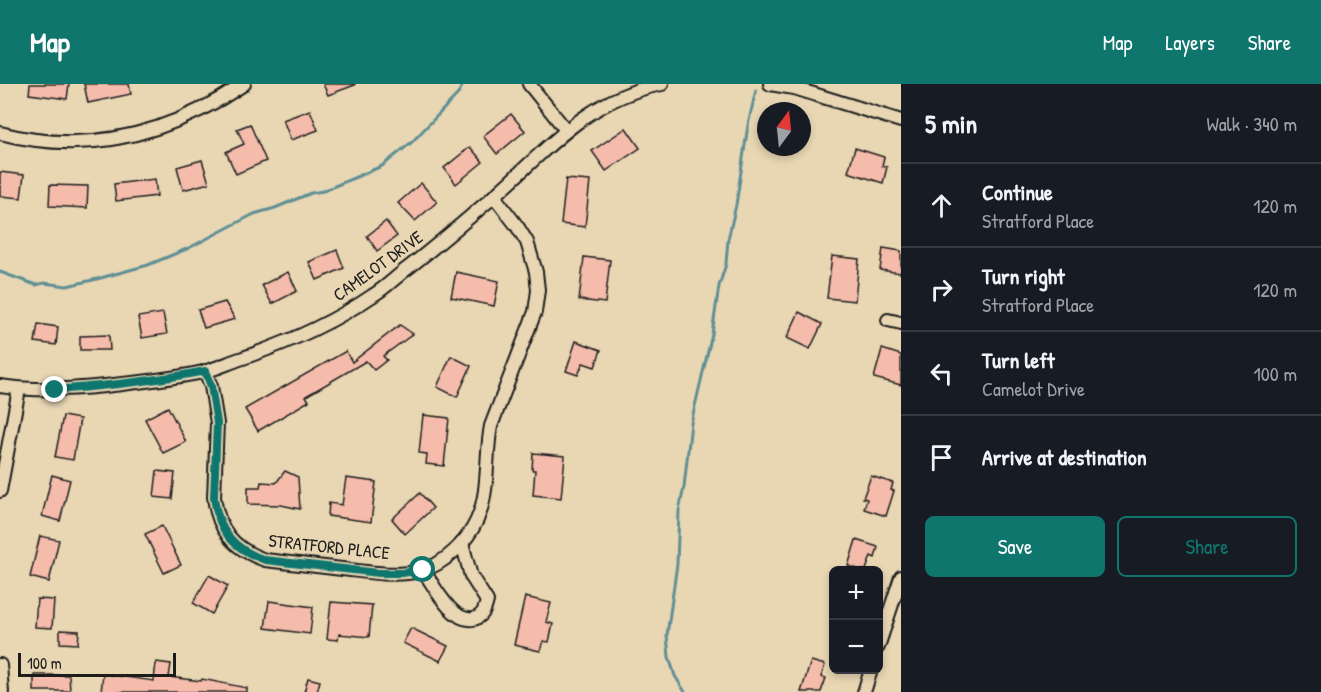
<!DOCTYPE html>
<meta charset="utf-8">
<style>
:root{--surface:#171b24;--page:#20242c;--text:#f1f3f6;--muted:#9ea1a6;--line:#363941;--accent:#0f766e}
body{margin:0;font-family:"Patrick Hand",sans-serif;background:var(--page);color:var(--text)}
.controls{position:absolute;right:18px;bottom:18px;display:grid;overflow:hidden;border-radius:9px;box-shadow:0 3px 9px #0003}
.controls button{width:54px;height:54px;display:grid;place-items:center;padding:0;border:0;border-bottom:2px solid var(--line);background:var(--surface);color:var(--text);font:30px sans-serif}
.compass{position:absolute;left:757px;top:18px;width:54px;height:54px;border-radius:50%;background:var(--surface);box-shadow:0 3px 9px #0003;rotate:15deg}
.scale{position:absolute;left:18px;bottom:15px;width:158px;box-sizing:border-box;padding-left:6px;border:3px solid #1c1c1c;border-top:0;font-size:16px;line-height:21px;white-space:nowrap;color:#1c1c1c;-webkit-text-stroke:4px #e9d7b4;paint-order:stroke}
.stop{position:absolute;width:18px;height:18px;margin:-14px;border:4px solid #0f766e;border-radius:50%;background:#fff}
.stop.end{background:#0f766e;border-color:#fff;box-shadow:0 2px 6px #0008}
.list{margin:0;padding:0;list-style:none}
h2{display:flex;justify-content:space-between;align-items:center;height:78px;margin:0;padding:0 24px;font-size:26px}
h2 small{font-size:20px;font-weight:400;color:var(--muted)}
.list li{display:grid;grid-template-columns:39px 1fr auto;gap:18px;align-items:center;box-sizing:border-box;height:84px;padding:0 24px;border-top:2px solid var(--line)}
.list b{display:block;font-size:22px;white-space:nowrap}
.list p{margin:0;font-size:20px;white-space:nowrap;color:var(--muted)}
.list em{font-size:20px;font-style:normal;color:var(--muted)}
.actions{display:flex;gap:12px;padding:18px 24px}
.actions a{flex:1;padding:14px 0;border:2px solid var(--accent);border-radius:9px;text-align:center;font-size:21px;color:var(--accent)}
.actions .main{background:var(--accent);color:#fff}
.icon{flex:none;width:33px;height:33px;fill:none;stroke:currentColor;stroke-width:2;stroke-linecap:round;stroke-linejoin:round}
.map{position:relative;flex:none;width:901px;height:608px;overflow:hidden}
header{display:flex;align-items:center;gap:36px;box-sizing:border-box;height:84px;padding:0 30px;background:var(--accent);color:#fff}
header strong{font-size:28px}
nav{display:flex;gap:33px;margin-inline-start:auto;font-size:21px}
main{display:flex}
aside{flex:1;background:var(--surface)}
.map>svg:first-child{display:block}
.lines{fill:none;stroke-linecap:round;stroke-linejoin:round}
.stream{stroke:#5f8f94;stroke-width:3}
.building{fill:#f5bcab;stroke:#1c1c1c;stroke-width:1.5}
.street-casing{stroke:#1c1c1c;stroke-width:16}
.street{stroke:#e9d7b4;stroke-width:12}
.route{stroke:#0f766e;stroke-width:8}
.labels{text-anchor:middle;stroke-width:5;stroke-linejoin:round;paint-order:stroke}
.street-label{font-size:18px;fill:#1c1c1c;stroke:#e9d7b4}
</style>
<header>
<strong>Map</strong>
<nav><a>Map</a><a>Layers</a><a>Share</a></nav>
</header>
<main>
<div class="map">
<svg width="901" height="608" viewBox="0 0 901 608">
<rect width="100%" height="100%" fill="#e9d7b4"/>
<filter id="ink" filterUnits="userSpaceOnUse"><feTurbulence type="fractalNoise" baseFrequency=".0167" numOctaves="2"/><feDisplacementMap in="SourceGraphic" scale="12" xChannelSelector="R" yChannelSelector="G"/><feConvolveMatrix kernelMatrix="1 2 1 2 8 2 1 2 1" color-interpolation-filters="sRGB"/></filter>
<g filter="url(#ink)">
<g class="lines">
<g class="stream">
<path d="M0 188 36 201 44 199 67 202 97 195 148 181 189 164 254 130 275 124 311 109 323 107 382 82 412 58 458 10 463 0"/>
<path d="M685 608 675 592 669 573 667 551 677 480 679 427 684 403 691 339 712 250 719 202 726 180 728 155 736 121 748 41 756 6"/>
</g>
</g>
<g class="building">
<path d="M30 0H69L67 15 29 10Z"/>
<path d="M84 0H129L131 10 88 19Z"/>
<path d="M323 0H355V1L328 11Z"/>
<path d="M310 26 318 46 291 56 283 36Z"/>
<path d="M511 30 525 47 497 70 483 52Z"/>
<path d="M250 40 266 77 236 90 226 68 244 60 237 45Z"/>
<path d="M626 44 640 64 606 87 592 67Z"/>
<path d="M470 63 483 78 456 100 444 84Z"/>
<path d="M855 64 884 73 882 82 887 83 883 99 848 88Z"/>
<path d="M202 76 209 99 183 106 177 83Z"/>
<path d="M0 88 24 91 21 114 0 112Z"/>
<path d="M155 95 157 112 116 117 114 100Z"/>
<path d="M566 95 590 97 585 143 561 140Z"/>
<path d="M421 99 437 118 415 137 398 119Z"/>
<path d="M50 101 88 102 87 124 49 122Z"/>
<path d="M386 137 397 152 377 167 367 152Z"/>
<path d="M883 164 901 167V189L880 186Z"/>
<path d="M337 166 344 184 317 196 309 178Z"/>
<path d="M832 172 859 175 855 217 827 214Z"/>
<path d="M584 173 610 176 605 219 579 216Z"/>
<path d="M288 188 297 207 272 220 262 201Z"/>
<path d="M456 188 499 197 494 222 451 213Z"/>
<path d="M225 218 235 235 204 244 198 226Z"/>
<path d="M799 228 822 240 810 265 787 254Z"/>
<path d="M163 229 167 250 142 254 138 233Z"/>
<path d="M38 240 58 243 56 261 35 258Z"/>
<path d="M400 241 413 250 383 272 387 276 374 286 366 277 306 312 309 317 258 347 245 325 346 267 352 278Z"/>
<path d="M109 251 110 266H80V252Z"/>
<path d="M576 257 601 266 595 283 583 279 578 291 566 287Z"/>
<path d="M882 265 901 271V301L874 294Z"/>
<path d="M451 272 471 282 457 313 437 303Z"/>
<path d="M168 323 186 358 163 369 145 335Z"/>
<path d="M423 331 449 334 444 382 426 380 427 370 419 369Z"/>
<path d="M63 332 80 335 73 376 55 373Z"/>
<path d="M533 369 565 372 561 414 533 411 535 386H532Z"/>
<path d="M157 387 175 389 172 415 154 413Z"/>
<path d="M285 387 298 393 300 425 281 421 248 420V403H260L261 398 276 399Z"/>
<path d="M52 391 70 396 60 437 42 432Z"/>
<path d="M871 392 893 399 891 406 894 407 886 432 864 425 867 415 863 414Z"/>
<path d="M346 394 376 398 371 438 328 432 329 419 342 421Z"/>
<path d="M420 409 433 424 405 450 392 435Z"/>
<path d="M162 442 181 481 164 489 145 450Z"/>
<path d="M40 452 59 456 49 498 30 493Z"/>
<path d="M856 456 878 463 875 474 871 472 866 486H861L848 482Z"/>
<path d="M209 491 228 502 212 530 193 519Z"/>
<path d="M525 513 551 519 546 538 553 540 549 558 543 557 540 567 514 561Z"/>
<path d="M37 515 54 516 52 544 35 543Z"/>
<path d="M269 517 313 523 310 550 265 544Z"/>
<path d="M331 518 372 521 369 553 339 550 338 556 327 555Z"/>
<path d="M411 544 448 562 440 577 403 559Z"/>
<path d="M60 546 79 547 78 560 60 559Z"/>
<path d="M811 577 825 581 821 593 826 594 821 608H801Z"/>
<path d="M156 578 171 580 169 593 201 597 202 595 247 604V608H101L103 590 154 597Z"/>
<path d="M34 591H69L70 607H34Z"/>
<path d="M308 594 320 597 317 608H304Z"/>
</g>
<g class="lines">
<defs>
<g id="street">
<path d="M529 0 566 46"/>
<path d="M770 0 794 4 901 37"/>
<path d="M0 49C88 72 170 50 244 0"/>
<path d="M888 236 901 239"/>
<path d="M205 287 211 302 217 339 214 413C218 446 233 465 265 476 291 479 317 482 342 485 368 488 395 493 420 487 444 481 467 458 477 436 490 407 485 372 491 342L535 228 538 206 536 188 527 158 517 142 494 112"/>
<path d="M0 302C41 308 81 305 122 300 149 297 176 294 203 288 215 285 226 280 237 276 285 260 331 240 372 212 384 205 394 195 404 187 434 164 463 139 492 114 546 67 587 14 662 0"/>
<path d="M0 407 19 305"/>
<path d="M423 486C433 500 452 539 473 535 483 533 485 525 487 517L471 492 462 459"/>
<path d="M878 563 901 493"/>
<path d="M0 581 2 608"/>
<path d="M864 608 871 586"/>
</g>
</defs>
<use href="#street" class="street-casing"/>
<use href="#street" class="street"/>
</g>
</g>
<g class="lines" filter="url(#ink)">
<path class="route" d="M55 306C106 302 155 297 205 287L211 302 217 339 214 413C218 447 233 465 265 476L379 489H402L423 486"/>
</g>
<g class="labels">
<g class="street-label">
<text transform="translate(378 182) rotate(-36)" y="6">CAMELOT DRIVE</text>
<text transform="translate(329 463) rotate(6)" y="6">STRATFORD PLACE</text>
</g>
</g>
</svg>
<div class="controls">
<button>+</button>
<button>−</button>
</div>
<svg class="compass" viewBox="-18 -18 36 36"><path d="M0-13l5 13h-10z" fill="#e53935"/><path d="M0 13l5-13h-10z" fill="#9ea1a6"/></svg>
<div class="scale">100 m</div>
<div class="stop" style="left:423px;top:486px"></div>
<div class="stop end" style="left:55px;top:306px"></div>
</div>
<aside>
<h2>5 min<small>Walk · 340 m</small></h2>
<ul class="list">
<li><svg class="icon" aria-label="ahead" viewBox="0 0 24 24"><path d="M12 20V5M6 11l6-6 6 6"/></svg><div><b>Continue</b><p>Stratford Place</p></div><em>120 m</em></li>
<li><svg class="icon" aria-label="right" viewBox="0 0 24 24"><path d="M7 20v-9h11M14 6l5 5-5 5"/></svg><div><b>Turn right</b><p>Stratford Place</p></div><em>120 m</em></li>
<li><svg class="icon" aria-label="left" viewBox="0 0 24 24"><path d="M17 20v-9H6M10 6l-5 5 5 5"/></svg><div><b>Turn left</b><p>Camelot Drive</p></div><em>100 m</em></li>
<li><svg class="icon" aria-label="arrive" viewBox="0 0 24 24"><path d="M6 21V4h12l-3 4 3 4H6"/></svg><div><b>Arrive at destination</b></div></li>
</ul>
<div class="actions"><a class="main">Save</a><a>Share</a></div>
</aside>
</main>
